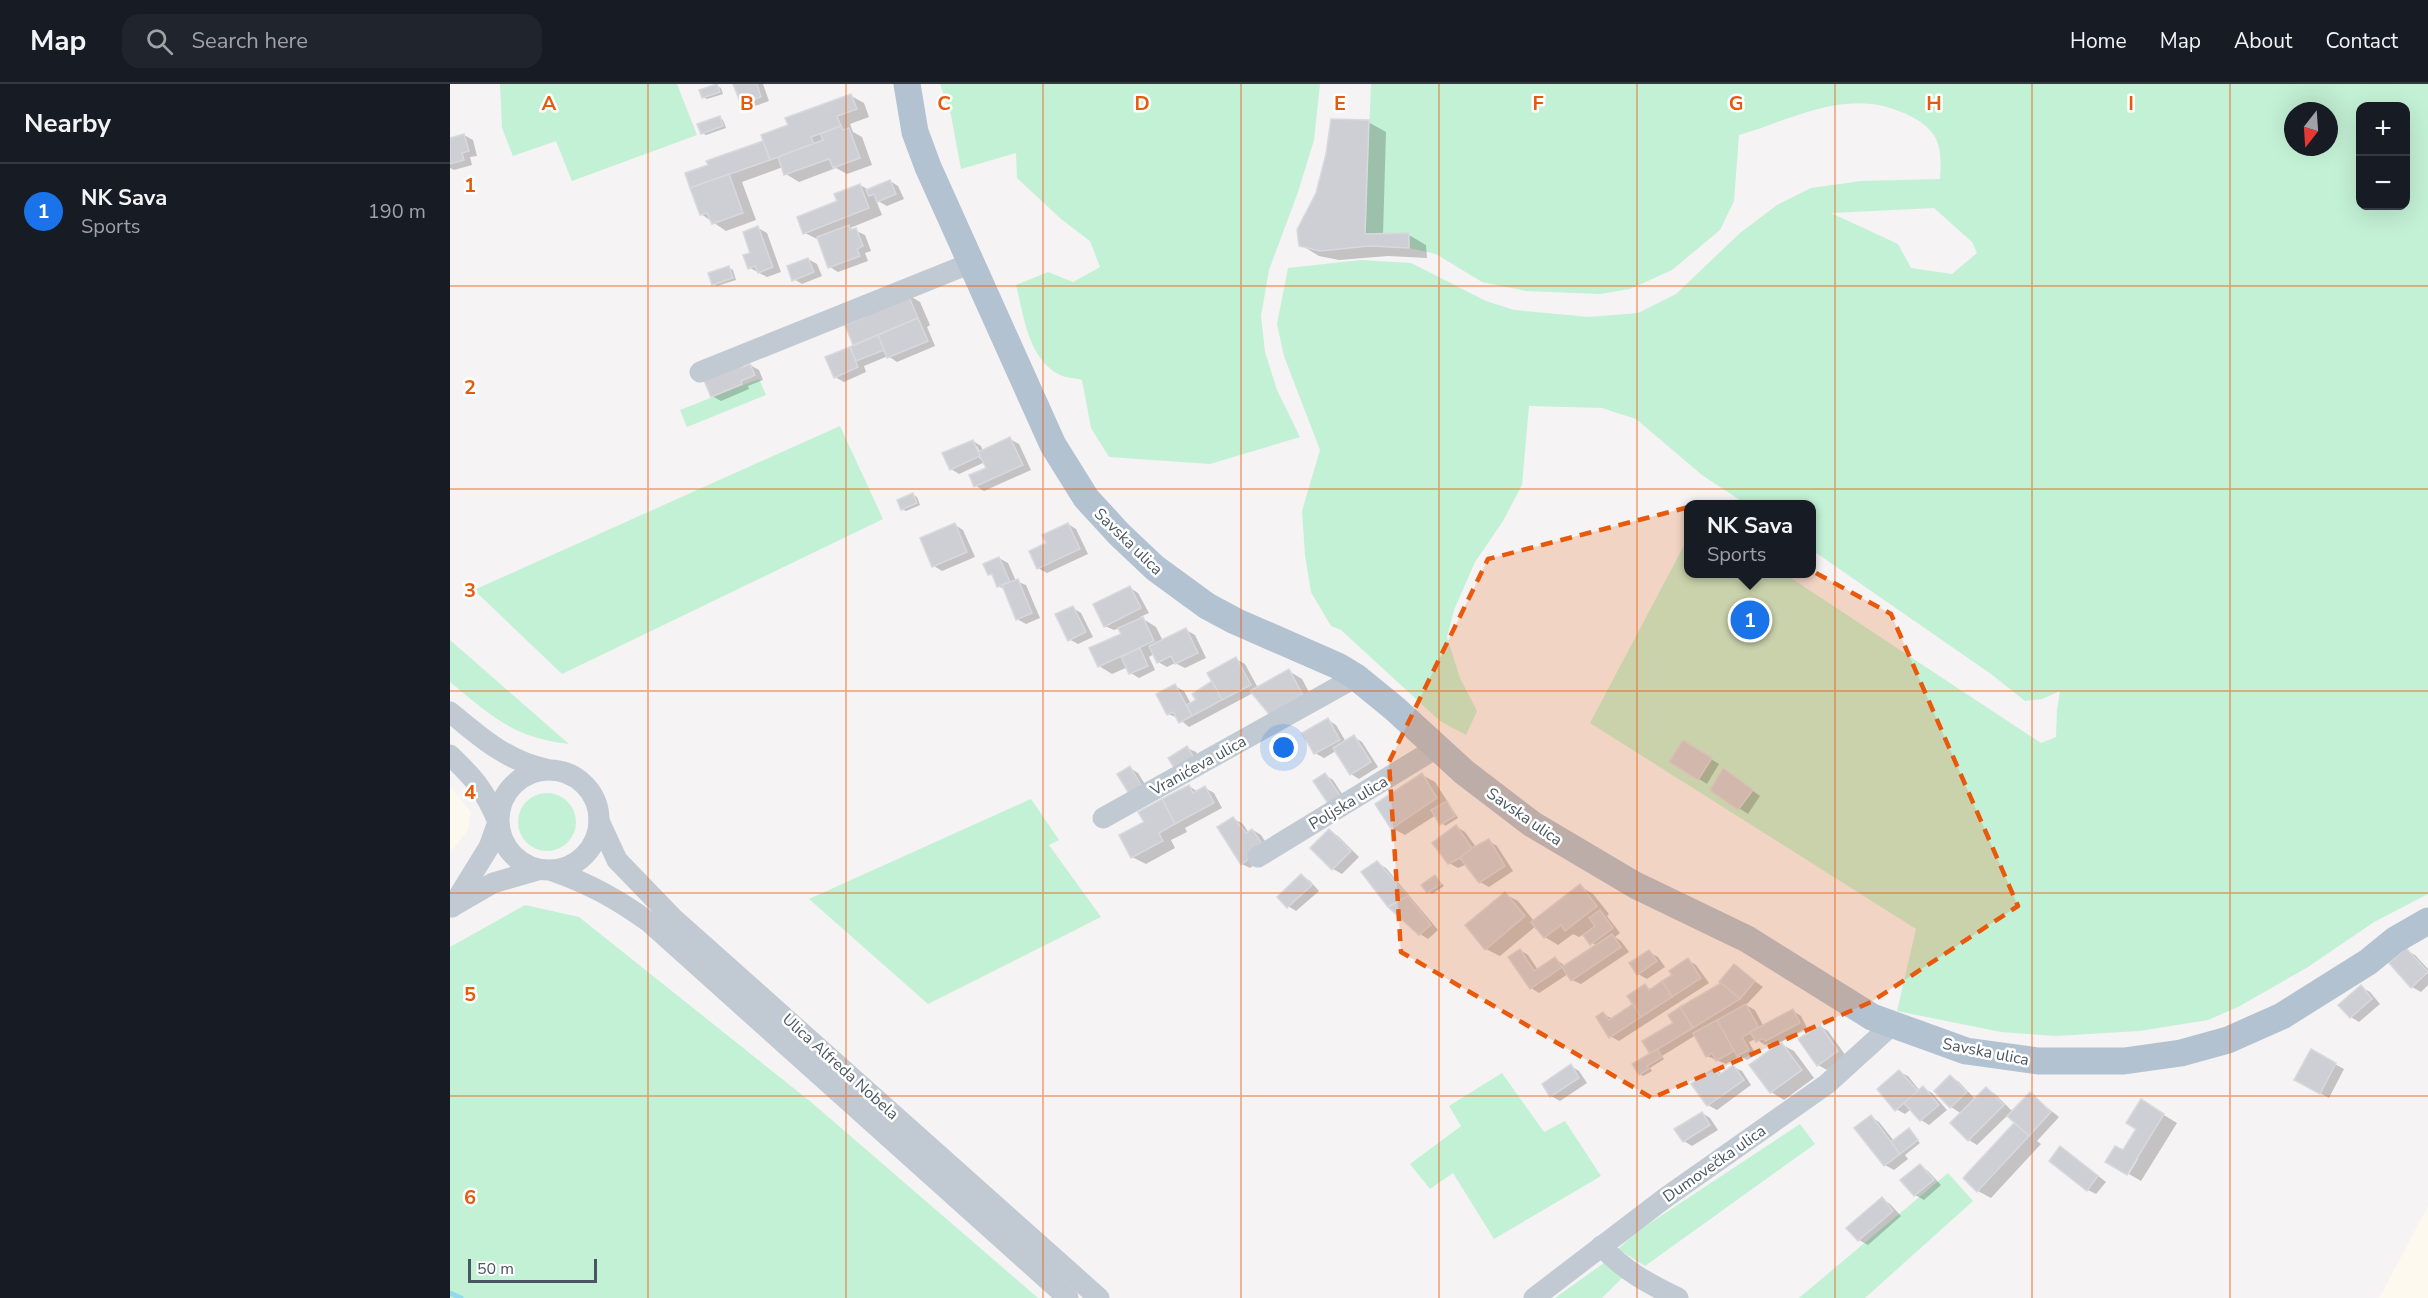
<!DOCTYPE html>
<meta charset="utf-8">
<style>
:root{--surface:#171b24;--page:#20242c;--text:#f1f3f6;--muted:#9ea1a6;--line:#363941;--accent:#1a73e8}
body{margin:0;font-family:"Nunito Sans",sans-serif;background:var(--page);color:var(--text)}
.controls{position:absolute;right:18px;top:18px;display:grid;overflow:hidden;border-radius:12px;box-shadow:0 6px 24px #0002}
.controls button{width:54px;height:54px;display:grid;place-items:center;padding:0;border:0;border-bottom:2px solid var(--line);background:var(--surface);color:var(--text);font:30px sans-serif}
.compass{position:absolute;left:1834px;top:18px;width:54px;height:54px;border-radius:50%;background:var(--surface);box-shadow:0 6px 24px #0002;rotate:197deg}
.scale{position:absolute;left:18px;bottom:15px;width:129px;box-sizing:border-box;padding-left:6px;border:3px solid #4a5661;border-top:0;font-size:16px;line-height:21px;white-space:nowrap;color:#4a5661;-webkit-text-stroke:4px #fff;paint-order:stroke}
.you{position:absolute;left:834px;top:664px;width:21px;height:21px;margin:-15px;border:4px solid #fff;border-radius:50%;background:#1a73e8;box-shadow:0 0 0 9px #1a73e833}
.badge{display:grid;place-items:center;width:39px;height:39px;border-radius:50%;background:var(--accent);color:#fff;font-size:20px;font-weight:700}
.pin{position:absolute;translate:-50% -50%;border:3px solid #fff;box-shadow:0 2px 6px #0006}
.popup{position:absolute;left:1234px;top:416px;width:132px;height:78px;box-sizing:border-box;display:grid;place-content:center;border-radius:12px;background:var(--surface);filter:drop-shadow(0 2px 4px #0005);font-size:20px;white-space:nowrap;color:var(--muted)}
.popup b{font-size:22px;color:var(--text)}
.popup::after{content:'';position:absolute;left:50%;top:100%;margin-left:-12px;border:12px solid transparent;border-top-color:var(--surface)}
.list{margin:0;padding:0;list-style:none}
h2{display:flex;justify-content:space-between;align-items:center;height:78px;margin:0;padding:0 24px;font-size:26px}
h2 small{font-size:20px;font-weight:400;color:var(--muted)}
.list li{display:grid;grid-template-columns:39px 1fr auto;gap:18px;align-items:center;box-sizing:border-box;height:96px;padding:0 24px;border-top:2px solid var(--line)}
.list b{display:block;font-size:22px;white-space:nowrap}
.list p{margin:0;font-size:20px;white-space:nowrap;color:var(--muted)}
.list em{font-size:20px;font-style:normal;color:var(--muted)}
.icon{flex:none;width:33px;height:33px;fill:none;stroke:currentColor;stroke-width:2;stroke-linecap:round;stroke-linejoin:round}
.map{position:relative;flex:none;width:1978px;height:1214px;overflow:hidden}
header{display:flex;align-items:center;gap:36px;box-sizing:border-box;height:84px;padding:0 30px;background:var(--surface);border-bottom:2px solid var(--line)}
header strong{font-size:28px}
nav{display:flex;gap:33px;margin-inline-start:auto;font-size:21px}
.search{width:420px;height:54px;background:var(--page);display:flex;align-items:center;gap:15px;box-sizing:border-box;padding:0 21px;border-radius:18px;color:var(--muted);font-size:22px}
main{display:flex}
aside{flex:1;background:var(--surface)}
.map>svg:first-child{display:block}
.commercial{fill:#fdf9ef}
.green{fill:#c3f1d5;fill-rule:evenodd}
.shadow{fill:#0003;fill-rule:evenodd}
.lines{fill:none;stroke-linecap:round;stroke-linejoin:round}
.stream{stroke:#90daee;stroke-width:5}
.building{fill:#cdcfd5;stroke:#d7d9de;stroke-width:1.5}
.minor{stroke:#c1cad2;stroke-width:21}
.major{stroke:#b3c2d1;stroke-width:27}
.marked{fill:#e8590c;fill-opacity:0.2;stroke:#e8590c;stroke-width:4.5;stroke-dasharray:12 8;stroke-linejoin:round}
.grid{fill:none;stroke:#e8590c;stroke-width:1.5;stroke-opacity:0.55}
.labels{text-anchor:middle;stroke-width:5;stroke-linejoin:round;paint-order:stroke}
.street-label{font-size:16px;fill:#4a5661;stroke:#fff}
.grid-label{font-size:20px;text-anchor:middle;font-weight:bold;fill:#e8590c;stroke:#fff;stroke-width:5;stroke-linejoin:round;paint-order:stroke}
</style>
<header>
<strong>Map</strong>
<div class="search"><svg class="icon" aria-label="search" viewBox="0 0 24 24"><circle cx="10" cy="10" r="6"/><path d="M15 15l6 6"/></svg>Search here</div>
<nav><a>Home</a><a>Map</a><a>About</a><a>Contact</a></nav>
</header>
<main>
<aside>
<h2>Nearby<small></small></h2>
<ul class="list">
<li><span class="badge">1</span><div><b>NK Sava</b><p>Sports</p></div><em>190 m</em></li>
</ul>
</aside>
<div class="map">
<svg width="1978" height="1214" viewBox="0 0 1978 1214">
<rect width="100%" height="100%" fill="#f5f3f3"/>
<g class="commercial">
<path d="M0 702 21 728 18 746 0 769Z"/>
<path d="M1978 1122V1214H1929Z"/>
</g>
<g class="green">
<path d="M50 0H227L247 51 122 97 106 57 63 72 52 44Z"/>
<path d="M490 0H870L864 56 848 108 819 186 811 232 815 268 827 306 850 353 760 380 659 373 641 344 632 296C625 294 616 294 610 291 578 275 574 232 566 201L598 188 623 198 650 183 640 157 611 135 567 94 566 69 511 85 501 31Z"/>
<path d="M921 0H1978V810L1924 838 1858 883 1788 923 1758 936 1689 947 1606 952 1551 948 1447 927 1466 845 1140 639 1238 454V490H1335L1591 659 1606 653 1607 626 1610 607 1592 615 1575 617 1541 590 1362 466V420H1296L1252 391 1186 335 1152 324 1079 322 1072 401 1053 437 1025 478 1004 526 997 553 1010 594 1027 627 1016 651 990 637 891 546 881 542 861 508 855 471 852 427 870 366 834 272 827 240 838 184 911 176 961 179 1036 217 1064 226 1139 233 1188 229 1226 210 1290 149 1327 121 1361 104 1411 97 1490 95C1492 66 1491 49 1464 34 1402 0 1350 33 1289 51L1284 117 1270 146 1222 186 1180 205 1150 210 1076 207 1032 198 986 170 959 164V149L915 150ZM1910 22H1956V122H1910ZM1843 27H1879V63H1843ZM1484 124 1522 158 1527 169 1502 190 1461 184 1448 160 1381 129Z"/>
<path d="M309 295 316 311 237 343 230 326Z"/>
<path d="M390 342 433 435 112 590 24 506Z"/>
<path d="M0 556 119 660C62 653 43 633 0 598Z"/>
<circle cx="97" cy="738" r="29"/>
<path d="M581 715 609 756 599 761 651 833 478 920 359 815Z"/>
<path d="M75 821 129 833 361 1018 588 1214H0V863Z"/>
<path d="M1052 989 1094 1048 1115 1037 1151 1092 1044 1155 1003 1089 980 1105 960 1080 1011 1042 999 1022Z"/>
<path d="M1350 1040 1365 1060 1195 1182 1168 1165 1188 1147Z"/>
<path d="M1498 1089 1523 1117 1415 1214H1349Z"/>
<path d="M1154 1179 1172 1194 1152 1214H1105Z"/>
</g>
<g class="shadow">
<path d="M285 0H313L319 17 300 24 292 19Z"/>
<path d="M267 2 271 4 273 10 257 15 253 13Z"/>
<path d="M401 12 414 19 419 33 400 40 403 48 412 53 422 81 397 90 386 84 349 98 336 90 333 83 292 98 306 136 276 147 251 130 260 82 258 78 315 58 340 42Z"/>
<path d="M269 34 273 36 276 44 256 51 252 49Z"/>
<path d="M918 38 936 48 933 151H959L976 161 977 174 938 172 889 176 869 172 851 161Z"/>
<path d="M14 51 23 56 27 72 20 73 22 81 4 86 0 84V55Z"/>
<path d="M440 97 448 102 454 115 437 122 426 116 432 131 400 144 415 151 421 167 415 169 418 177 388 188 380 183 369 156 355 149 410 101 419 106Z"/>
<path d="M308 144 317 149 331 188 317 193 300 184Z"/>
<path d="M358 175 367 180 372 192 352 200 344 195Z"/>
<path d="M279 184 283 186 286 196 267 202 264 200Z"/>
<path d="M457 210 470 218 480 241 477 243 485 262 447 278 438 272 414 282 416 288 394 298 385 293 377 274 406 262 404 260Z"/>
<path d="M289 280 295 284 300 281 309 286 313 296 298 302 299 305 271 317 262 312Z"/>
<path d="M560 355 569 360 581 386 534 407 526 402 538 384 535 378 509 390 501 385 523 357 531 362 533 367ZM524 362H527L533 374 530 375Z"/>
<path d="M463 411 467 413 470 421 456 427 452 425Z"/>
<path d="M618 440 626 445 638 470 597 489 588 484 598 460Z"/>
<path d="M505 441 513 446 525 473 492 487 484 482Z"/>
<path d="M549 474 558 479 566 497 576 501 590 534 576 540 567 535 555 506 549 502 545 493 539 490Z"/>
<path d="M680 504 688 509 699 529 690 533 706 543 713 557 736 546 745 551 756 574 735 584 725 579 717 583 708 578 704 570 699 573 705 586 689 594 681 589 678 583 662 590 649 582 673 551 670 544 664 546 655 542Z"/>
<path d="M623 524 631 529 643 553 628 560 619 555Z"/>
<path d="M786 575 795 580 808 604 839 587 852 595 867 623 803 609 739 643 728 634 718 630 725 602 734 607 741 620 748 617 763 597Z"/>
<path d="M878 636 886 641 896 658 904 653 912 658 928 683 909 695 901 690 886 667 874 674 865 669Z"/>
<path d="M1234 658 1269 680 1257 700 1221 678Z"/>
<path d="M737 664 746 668 754 682 736 692Z"/>
<path d="M680 684 688 689 701 710 691 717Z"/>
<path d="M875 691 883 696 898 719 888 725Z"/>
<path d="M972 691 985 698 1008 734 995 742 986 731 955 751 942 744Z"/>
<path d="M1281 691 1310 712 1298 730 1262 706Z"/>
<path d="M739 702 748 708 755 704 764 709 772 724 735 744 737 748 721 756 725 764 696 780 682 773 696 738Z"/>
<path d="M783 735 792 739 799 749 803 746 811 751 822 768 800 784 792 780Z"/>
<path d="M1007 743 1015 748 1026 763 1039 757 1047 762 1063 787 1039 803 1030 798 1017 780 1008 784 999 779Z"/>
<path d="M879 747 888 752 909 773 892 790 883 785 862 764Z"/>
<path d="M927 779 936 784 988 846 978 855 970 850Z"/>
<path d="M852 792 860 797 869 807 846 827 838 822Z"/>
<path d="M985 792 994 802 982 810 978 807Z"/>
<path d="M1130 802 1143 810 1159 830 1157 832 1170 849 1165 853 1171 857 1179 868 1131 900 1122 896 1118 890 1089 909 1081 904 1070 866 1078 871 1088 886 1105 874 1116 883 1147 863 1134 850 1129 853 1123 850 1108 861 1095 853 1086 842 1050 872 1036 865 1055 810 1068 817 1084 837Z"/>
<path d="M1956 866 1965 871 1978 885V901L1971 908 1962 903Z"/>
<path d="M1199 868 1208 873 1215 883 1197 895 1188 890Z"/>
<path d="M1238 876 1246 881 1259 899 1169 957 1160 952 1153 930 1163 935 1185 921 1195 902 1202 906 1224 892Z"/>
<path d="M1284 882 1313 903 1296 921 1305 926 1314 943 1343 927 1351 932 1357 944 1329 959 1344 967 1364 994 1334 1016 1321 1008 1327 962 1321 959 1315 961 1306 955 1299 958 1306 971 1297 976 1290 972 1276 980 1257 972 1246 951 1212 972 1214 975 1200 984 1202 987 1193 992 1190 990 1225 939 1274 899Z"/>
<path d="M1911 903 1920 908 1930 920 1909 938 1901 933Z"/>
<path d="M1370 942 1378 947 1396 972 1377 986 1368 981Z"/>
<path d="M1861 967 1894 985 1879 1014 1846 996Z"/>
<path d="M1121 982 1129 987 1137 999 1110 1017 1101 1012Z"/>
<path d="M1283 983 1292 987 1301 1001 1267 1026 1258 1021 1264 985 1273 990Z"/>
<path d="M1449 988 1458 992 1470 1007 1473 1004 1482 1009 1497 1026 1479 1041 1471 1036 1461 1025 1455 1030 1446 1025Z"/>
<path d="M1501 993 1509 998 1526 1016 1537 1005 1545 1010 1563 1028 1580 1010 1609 1033 1587 1057 1591 1060 1541 1114 1528 1107 1515 1094 1567 1038 1558 1031 1527 1061 1519 1056 1512 1030 1501 1023 1486 1007Z"/>
<path d="M1704 1025 1727 1039 1691 1097 1679 1090 1688 1075V1071L1673 1068 1688 1045Z"/>
<path d="M1252 1029 1260 1034 1268 1046 1242 1062 1234 1057Z"/>
<path d="M1421 1033 1429 1038 1444 1057 1459 1046 1470 1059 1455 1071 1458 1075 1444 1086 1435 1081Z"/>
<path d="M1619 1069 1656 1098 1646 1110 1638 1106Z"/>
<path d="M1470 1082 1478 1087 1491 1101 1474 1116 1465 1111 1452 1096Z"/>
<path d="M1432 1115 1440 1120 1451 1132 1418 1161 1409 1156Z"/>
</g>
<g class="lines">
<path class="stream" d="M0 1209 11 1214"/>
</g>
<g class="building">
<path d="M267 0 270 8 252 14 249 6Z"/>
<path d="M283 0H307L311 13 291 20Z"/>
<path d="M401 10 407 25 387 32 391 42 361 53 364 60 320 76 311 51 338 41 335 34Z"/>
<path d="M270 32 273 42 251 50 247 40Z"/>
<path d="M881 35 919 36 915 150 959 149V164L919 162 870 167 849 162 847 146 866 109 876 70Z"/>
<path d="M391 42 393 46 399 44 410 74 383 84 379 75 334 91 328 73 373 56 370 50Z"/>
<path d="M14 50 19 67 12 69 14 76 0 80V54Z"/>
<path d="M313 57 320 76 240 104 235 89 258 81 256 77Z"/>
<path d="M279 90 293 129 262 140 257 129 250 131 240 104Z"/>
<path d="M440 96 446 110 427 118 424 110 419 112 416 106Z"/>
<path d="M410 100 419 124 353 150 347 133 387 117 384 110Z"/>
<path d="M399 141 400 146 406 144 413 162 407 165 410 172 378 184 367 153Z"/>
<path d="M308 142 323 183 308 189 305 182 298 185 293 171 300 169 293 148Z"/>
<path d="M358 174 364 188 342 197 337 182Z"/>
<path d="M279 182 283 194 262 201 258 189Z"/>
<path d="M457 208 468 234 403 261 395 241 414 233 413 231Z"/>
<path d="M468 234 478 257 437 274 428 251Z"/>
<path d="M428 251 434 266 406 277 400 263Z"/>
<path d="M400 263 408 283 384 294 375 273Z"/>
<path d="M289 278 291 284 300 280 305 291 291 297 292 300 261 313 253 294Z"/>
<path d="M560 353 573 381 524 403 519 391 536 384 528 368Z"/>
<path d="M523 356 530 372 500 386 492 369Z"/>
<path d="M463 409 467 419 451 426 447 416Z"/>
<path d="M505 439 517 468 482 483 470 454Z"/>
<path d="M618 439 630 465 587 485 579 467 596 459 592 451Z"/>
<path d="M549 473 560 498 547 503 542 490 538 491 533 480Z"/>
<path d="M568 495 582 529 566 536 552 501Z"/>
<path d="M680 502 691 524 654 543 643 520Z"/>
<path d="M623 522 636 548 618 557 605 530Z"/>
<path d="M693 533 704 557 648 583 639 564 671 550 668 544Z"/>
<path d="M736 544 748 569 725 580 721 572 707 579 699 562Z"/>
<path d="M690 564 698 582 679 590 671 573Z"/>
<path d="M786 573 801 601 772 616 757 589Z"/>
<path d="M839 585 855 615 823 635 800 607Z"/>
<path d="M762 597 772 616 742 632 736 621 746 616 742 610Z"/>
<path d="M725 600 742 632 729 639 723 628 717 631 706 610Z"/>
<path d="M878 634 890 656 864 670 852 649Z"/>
<path d="M904 651 921 678 900 691 883 664Z"/>
<path d="M1233 656 1262 674 1248 696 1219 678Z"/>
<path d="M737 662 746 677 727 688 718 674Z"/>
<path d="M680 682 693 705 681 713 667 690Z"/>
<path d="M1273 684 1303 706 1288 726 1260 706Z"/>
<path d="M875 689 891 713 879 721 863 697Z"/>
<path d="M972 689 987 714 941 745 925 720Z"/>
<path d="M739 701 743 709 755 702 764 719 725 740 712 715Z"/>
<path d="M712 715 725 740 709 749 713 757 681 774 669 751 694 738 688 728Z"/>
<path d="M997 717 1005 732 990 741 981 726Z"/>
<path d="M783 733 796 749 802 745 814 763 791 781 767 743Z"/>
<path d="M1006 741 1022 764 1010 774 998 780 982 759Z"/>
<path d="M879 745 901 767 882 786 860 764Z"/>
<path d="M1039 755 1055 782 1029 799 1010 774 1022 764Z"/>
<path d="M927 777 958 812 938 823 911 788Z"/>
<path d="M851 790 862 801 837 824 827 813Z"/>
<path d="M985 791 991 800 977 809 971 801Z"/>
<path d="M1130 800 1147 822 1115 847 1111 841 1094 854 1081 838Z"/>
<path d="M1055 808 1075 832 1035 866 1015 841Z"/>
<path d="M958 812 981 841 969 851 938 823Z"/>
<path d="M1150 826 1163 844 1140 861 1133 851 1145 842 1139 834Z"/>
<path d="M1162 850 1171 863 1121 897 1112 883Z"/>
<path d="M1956 864 1978 888 1961 904 1939 879Z"/>
<path d="M1070 865 1084 887 1105 873 1112 883 1080 905 1058 873Z"/>
<path d="M1199 866 1207 877 1187 891 1179 879Z"/>
<path d="M1238 874 1251 894 1222 913 1212 897 1222 891 1219 887Z"/>
<path d="M1284 880 1305 897 1290 915 1269 898Z"/>
<path d="M1212 897 1222 913 1191 933 1177 912 1195 900 1199 906Z"/>
<path d="M1271 899 1290 915 1243 944 1230 923Z"/>
<path d="M1911 901 1922 915 1900 934 1888 921Z"/>
<path d="M1183 920 1191 933 1159 954 1146 933 1153 928 1159 936Z"/>
<path d="M1296 920 1309 944 1292 953 1299 966 1287 972 1267 936Z"/>
<path d="M1230 923 1243 944 1200 970 1192 957 1223 939 1218 931Z"/>
<path d="M1343 925 1350 939 1315 957 1313 954 1306 958 1300 948Z"/>
<path d="M1267 936 1284 967 1266 977 1262 969 1256 973 1243 949Z"/>
<path d="M1370 941 1388 967 1367 982 1348 955Z"/>
<path d="M1331 958 1352 986 1320 1009 1299 981Z"/>
<path d="M1207 965 1212 973 1197 982 1199 985 1189 991 1182 980Z"/>
<path d="M1861 965 1886 979 1870 1010 1844 996Z"/>
<path d="M1121 980 1129 994 1100 1013 1092 1000Z"/>
<path d="M1283 981 1294 996 1257 1022 1241 1000 1264 984 1269 991Z"/>
<path d="M1449 986 1468 1007 1445 1027 1427 1005Z"/>
<path d="M1500 991 1517 1008 1500 1024 1484 1007Z"/>
<path d="M1473 1002 1489 1021 1470 1037 1454 1019Z"/>
<path d="M1536 1003 1554 1021 1518 1057 1500 1039Z"/>
<path d="M1580 1008 1601 1028 1579 1052 1557 1032Z"/>
<path d="M1691 1015 1714 1030 1677 1091 1655 1078 1665 1062 1673 1066 1686 1045 1676 1039Z"/>
<path d="M1252 1028 1260 1041 1233 1058 1224 1045Z"/>
<path d="M1421 1031 1450 1070 1434 1082 1404 1044Z"/>
<path d="M1564 1039 1579 1052 1527 1108 1513 1094Z"/>
<path d="M1459 1044 1468 1056 1450 1070 1441 1058Z"/>
<path d="M1610 1062 1648 1092 1637 1107 1599 1077Z"/>
<path d="M1470 1080 1484 1096 1464 1112 1450 1096Z"/>
<path d="M1432 1113 1443 1127 1408 1157 1396 1144Z"/>
</g>
<g class="lines">
<g class="minor">
<path d="M250 288 521 179"/>
<path d="M0 628C30 653 57 677 96 685"/>
<path d="M0 671C25 695 35 707 48 738L39 763 2 823"/>
<circle cx="99" cy="736" r="50"/>
<path d="M653 734 906 593"/>
<path d="M149 737 167 776 223 834 649 1214"/>
<path d="M808 773 988 663"/>
<path d="M103 787C140 800 167 815 199 838L618 1214"/>
<path d="M5 821 43 799 88 786"/>
<path d="M1151 1162C1175 1187 1197 1199 1228 1214"/>
<path d="M1084 1214 1215 1114 1377 1000 1442 941"/>
</g>
<path class="major" d="M457 0 465 48 478 83 603 361 636 414 669 450 705 484 757 522 785 537 888 582 906 593 944 624 1014 688 1082 740 1185 801 1297 855 1422 933 1516 967 1588 977H1674L1731 969 1778 956 1832 932 1918 878 1945 856 1978 837"/>
</g>
<path class="marked" d="M1243 422 1441 530 1568 822 1421 918 1202 1014 951 868 939 678 1038 475Z"/>
<path class="grid" d="M198 0V1214M396 0V1214M593 0V1214M791 0V1214M989 0V1214M1187 0V1214M1385 0V1214M1582 0V1214M1780 0V1214M0 202H1978M0 405H1978M0 607H1978M0 809H1978M0 1012H1978"/>
<g class="labels">
<g class="street-label">
<text transform="translate(679 457) rotate(44)" y="6">Savska ulica</text>
<text transform="translate(748 681) rotate(-29)" y="6">Vranićeva ulica</text>
<text transform="translate(898 718) rotate(-31)" y="6">Poljska ulica</text>
<text transform="translate(1075 732) rotate(35)" y="6">Savska ulica</text>
<text transform="translate(1536 967) rotate(11)" y="6">Savska ulica</text>
<text transform="translate(391 982) rotate(42)" y="6">Ulica Alfreda Nobela</text>
<text transform="translate(1264 1079) rotate(-35)" y="6">Dumovečka ulica</text>
</g>
</g>
<g class="grid-label">
<text x="99" y="26">A</text>
<text x="297" y="26">B</text>
<text x="494" y="26">C</text>
<text x="692" y="26">D</text>
<text x="890" y="26">E</text>
<text x="1088" y="26">F</text>
<text x="1286" y="26">G</text>
<text x="1484" y="26">H</text>
<text x="1681" y="26">I</text>
<text x="20" y="108">1</text>
<text x="20" y="310">2</text>
<text x="20" y="513">3</text>
<text x="20" y="715">4</text>
<text x="20" y="917">5</text>
<text x="20" y="1120">6</text>
</g>
</svg>
<div class="controls">
<button>+</button>
<button>−</button>
</div>
<svg class="compass" viewBox="-18 -18 36 36"><path d="M0-13l5 13h-10z" fill="#e53935"/><path d="M0 13l5-13h-10z" fill="#9ea1a6"/></svg>
<div class="scale">50 m</div>
<div class="you"></div>
<div class="pin badge" style="left:1300px;top:536px">1</div>
<div class="popup"><b>NK Sava</b>Sports</div>
</div>
</main>
